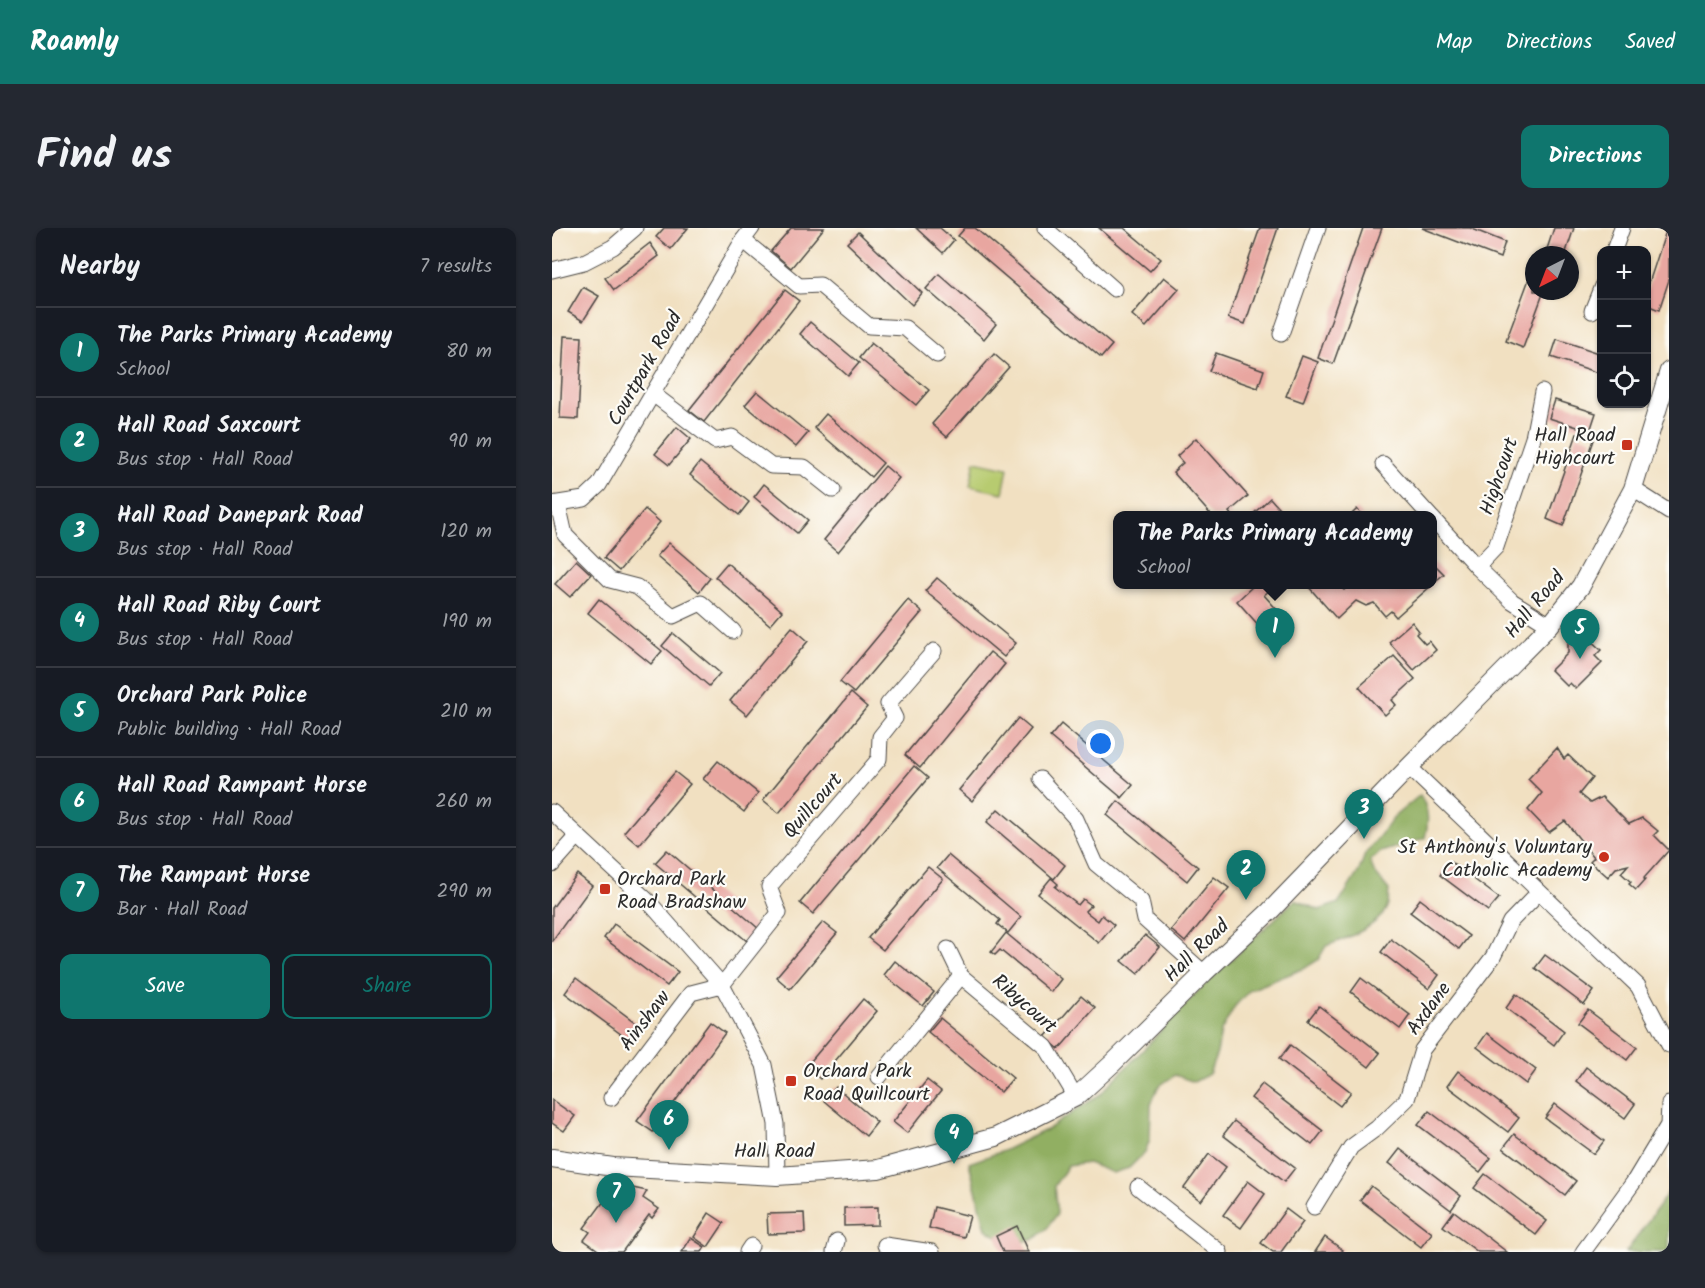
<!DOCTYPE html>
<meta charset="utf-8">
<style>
:root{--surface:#171b24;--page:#242831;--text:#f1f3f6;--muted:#9ea1a6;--line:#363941;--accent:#0f766e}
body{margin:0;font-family:Kalam,sans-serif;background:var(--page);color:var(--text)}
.controls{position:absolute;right:18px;top:18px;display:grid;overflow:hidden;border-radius:12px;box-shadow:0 2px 4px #0004}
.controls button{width:54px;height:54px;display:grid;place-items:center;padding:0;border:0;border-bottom:2px solid var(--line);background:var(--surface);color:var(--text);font:30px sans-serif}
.compass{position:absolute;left:973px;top:18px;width:54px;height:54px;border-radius:50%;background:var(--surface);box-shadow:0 2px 4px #0004;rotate:222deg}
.you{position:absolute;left:549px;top:516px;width:21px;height:21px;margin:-15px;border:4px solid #fff;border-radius:50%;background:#1a73e8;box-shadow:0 0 0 9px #1a73e833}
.badge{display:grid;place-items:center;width:39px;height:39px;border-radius:50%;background:var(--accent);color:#fff;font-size:20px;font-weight:700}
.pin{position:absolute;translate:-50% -50px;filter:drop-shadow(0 2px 3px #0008)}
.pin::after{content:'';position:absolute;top:32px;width:21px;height:18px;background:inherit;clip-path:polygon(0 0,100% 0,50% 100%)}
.popup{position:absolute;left:561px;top:283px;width:324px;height:78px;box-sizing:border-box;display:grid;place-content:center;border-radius:12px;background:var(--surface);filter:drop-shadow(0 2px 4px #0005);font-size:20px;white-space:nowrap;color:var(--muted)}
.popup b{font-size:22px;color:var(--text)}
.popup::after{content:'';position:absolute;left:50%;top:100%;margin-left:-12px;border:12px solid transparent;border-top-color:var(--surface)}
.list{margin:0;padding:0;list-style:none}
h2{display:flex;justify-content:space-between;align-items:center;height:78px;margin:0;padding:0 24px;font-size:26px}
h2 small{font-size:20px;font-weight:400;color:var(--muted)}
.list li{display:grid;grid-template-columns:39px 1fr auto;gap:18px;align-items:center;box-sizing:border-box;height:90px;padding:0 24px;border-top:2px solid var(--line)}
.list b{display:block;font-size:22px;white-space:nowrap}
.list p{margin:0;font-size:20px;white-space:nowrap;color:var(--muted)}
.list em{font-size:20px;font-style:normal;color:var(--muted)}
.actions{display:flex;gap:12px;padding:18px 24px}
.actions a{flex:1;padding:14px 0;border:2px solid var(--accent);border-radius:12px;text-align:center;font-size:21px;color:var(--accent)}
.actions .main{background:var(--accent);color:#fff}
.icon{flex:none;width:33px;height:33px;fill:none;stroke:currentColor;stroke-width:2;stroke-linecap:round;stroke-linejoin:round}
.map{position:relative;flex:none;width:1117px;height:1024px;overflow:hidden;border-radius:12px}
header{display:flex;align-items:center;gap:36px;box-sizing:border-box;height:84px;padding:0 30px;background:var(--accent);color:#fff}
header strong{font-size:28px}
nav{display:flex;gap:33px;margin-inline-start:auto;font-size:21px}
.intro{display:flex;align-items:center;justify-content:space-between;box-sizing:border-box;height:144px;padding:0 36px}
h1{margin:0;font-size:42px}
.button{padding:15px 27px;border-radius:12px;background:var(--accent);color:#fff;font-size:21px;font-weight:700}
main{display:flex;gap:36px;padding:0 36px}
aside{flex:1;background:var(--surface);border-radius:12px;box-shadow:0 2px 4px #0004}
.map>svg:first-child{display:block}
.green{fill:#b7cb6f;stroke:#717b4d;stroke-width:1.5}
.forest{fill:#91af62;stroke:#5e6d46;stroke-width:1.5}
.building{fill:#e8a6a0}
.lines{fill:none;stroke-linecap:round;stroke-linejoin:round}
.minor-casing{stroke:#494642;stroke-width:17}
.tertiary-casing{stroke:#494642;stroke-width:20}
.minor{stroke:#fff;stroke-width:15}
.tertiary{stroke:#fff;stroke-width:18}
.poi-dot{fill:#c8321e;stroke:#fdfcf7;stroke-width:2}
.labels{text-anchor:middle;stroke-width:4.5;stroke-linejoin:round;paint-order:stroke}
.street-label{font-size:20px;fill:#2b2b2b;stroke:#fdfcf7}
.poi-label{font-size:20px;fill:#2b2b2b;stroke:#fdfcf7;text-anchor:end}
</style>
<header>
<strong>Roamly</strong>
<nav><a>Map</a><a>Directions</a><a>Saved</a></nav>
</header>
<div class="intro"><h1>Find us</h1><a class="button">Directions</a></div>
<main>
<aside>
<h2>Nearby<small>7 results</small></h2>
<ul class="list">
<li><span class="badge">1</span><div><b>The Parks Primary Academy</b><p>School</p></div><em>80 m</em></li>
<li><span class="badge">2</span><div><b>Hall Road Saxcourt</b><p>Bus stop · Hall Road</p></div><em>90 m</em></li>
<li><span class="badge">3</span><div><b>Hall Road Danepark Road</b><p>Bus stop · Hall Road</p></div><em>120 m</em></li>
<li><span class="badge">4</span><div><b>Hall Road Riby Court</b><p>Bus stop · Hall Road</p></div><em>190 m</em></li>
<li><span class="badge">5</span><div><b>Orchard Park Police</b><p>Public building · Hall Road</p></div><em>210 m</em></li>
<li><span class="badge">6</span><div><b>Hall Road Rampant Horse</b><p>Bus stop · Hall Road</p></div><em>260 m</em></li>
<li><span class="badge">7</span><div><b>The Rampant Horse</b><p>Bar · Hall Road</p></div><em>290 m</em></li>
</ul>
<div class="actions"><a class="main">Save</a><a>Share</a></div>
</aside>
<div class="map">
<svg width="1117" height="1024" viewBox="0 0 1117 1024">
<rect width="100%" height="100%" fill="#fdfcf7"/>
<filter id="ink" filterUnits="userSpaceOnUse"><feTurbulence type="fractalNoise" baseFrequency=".0167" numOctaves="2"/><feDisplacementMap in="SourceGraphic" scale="12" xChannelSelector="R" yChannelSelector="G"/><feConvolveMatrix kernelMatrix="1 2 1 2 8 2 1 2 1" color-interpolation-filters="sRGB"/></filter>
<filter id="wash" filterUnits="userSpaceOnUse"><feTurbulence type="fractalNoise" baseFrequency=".008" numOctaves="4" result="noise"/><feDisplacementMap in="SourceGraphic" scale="24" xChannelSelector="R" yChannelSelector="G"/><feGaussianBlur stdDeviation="1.35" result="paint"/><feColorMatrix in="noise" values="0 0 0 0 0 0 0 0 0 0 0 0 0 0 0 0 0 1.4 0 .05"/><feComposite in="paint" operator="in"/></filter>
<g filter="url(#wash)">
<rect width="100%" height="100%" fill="#f1e0c1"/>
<path class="green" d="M423 233 456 240 451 265 418 258Z"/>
<g class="forest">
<path d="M868 567C877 581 877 594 873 610L829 624 818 632 822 644 837 662C836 666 837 672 836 676 830 698 793 711 774 718L766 732 753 740 698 762 683 778 669 803 665 825 657 846 642 854 623 847 606 859 599 877 598 911 593 924 577 940 561 945 536 935 516 938 502 958 505 986 495 1000 481 1012 455 1015 434 1001 417 935 451 923 496 901 548 866 592 821 647 762 743 672 767 682 787 675 807 643 813 626 844 587Z"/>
<path d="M1117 963V1024H1074Z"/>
</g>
<g id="blocks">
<g class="building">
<path d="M112 0H136L119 21 104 9Z"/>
<path d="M239 0H272L239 40 219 23Z"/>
<path d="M364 0H388L402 12 391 25Z"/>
<path d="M413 0H423L560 117 549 130 406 8Z"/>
<path d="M547 0H572L609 31 598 43Z"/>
<path d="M708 0H726L693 96 676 90Z"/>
<path d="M811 0H830L781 136 766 130Z"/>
<path d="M870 0H918L953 14 948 30Z"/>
<path d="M1002 0H1022L1013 27H993Z"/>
<path d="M1115 0H1117V52L1107 82 1095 77V61Z"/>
<path d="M306 4 370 65 360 77 295 15Z"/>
<path d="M98 15 107 28 62 62 53 50Z"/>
<path d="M980 43 982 44V63H992L971 120 954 113Z"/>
<path d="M387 46 444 96 432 111 374 61Z"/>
<path d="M612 49 627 61 594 99 580 87Z"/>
<path d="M31 59 47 68 31 93 16 84Z"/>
<path d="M233 62 247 73 152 194 137 182Z"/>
<path d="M258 94 307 135 296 148 248 106Z"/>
<path d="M12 108 30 109 26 191 8 190Z"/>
<path d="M1005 111 1050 126V146L999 129Z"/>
<path d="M319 115 377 162 364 177 307 130Z"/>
<path d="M664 125 712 142 706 160 657 143Z"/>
<path d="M442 126 457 139 395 209 380 196Z"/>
<path d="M750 128 766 134 751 174 734 168Z"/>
<path d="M205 163 256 205 244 219 193 177Z"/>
<path d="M1003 172 1044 185 1038 203 997 190Z"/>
<path d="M274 186 331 235 319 249 262 200Z"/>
<path d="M125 199 139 211 117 237 103 226Z"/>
<path d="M1025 206 1041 212 1011 298 995 291Z"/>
<path d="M644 210 696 268 677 284 680 288H660L621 244 631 235 625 228Z"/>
<path d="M148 234 197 274 187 287 138 247Z"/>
<path d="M333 238 347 250 286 324 272 312Z"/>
<path d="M212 256 256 292 245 305 202 269Z"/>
<path d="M718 270 734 288H699Z"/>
<path d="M93 281 108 294 67 343 52 330Z"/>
<path d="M805 281 811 288H798Z"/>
<path d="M117 315 158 350 147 364 105 328Z"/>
<path d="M24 332 39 346 18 369 3 356Z"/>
<path d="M880 334 892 346 880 356Z"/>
<path d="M175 335 230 383 218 397 163 349Z"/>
<path d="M385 350 464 415 452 429 373 363Z"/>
<path d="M699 357H724L712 367 735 393 717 409 685 373 701 358Z"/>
<path d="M755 357H787L792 362 798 357H880L844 389 839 383 833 388 822 375 814 378 804 373 785 391Z"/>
<path d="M47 371 110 423 99 436 36 385Z"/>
<path d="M356 372 370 384 302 465 288 454Z"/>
<path d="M860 394 867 403 864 406 873 416 877 413 884 422 862 442 837 414Z"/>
<path d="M240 399 256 413 195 487 178 473Z"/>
<path d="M121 405 168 445 157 458 110 418Z"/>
<path d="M1033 407 1049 422 1043 428 1050 435 1024 461 1018 455 1015 458 999 442 1016 425V412L1030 411Z"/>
<path d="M438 424 453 436 368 540 353 527Z"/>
<path d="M842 428 863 451 840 472 844 477 833 487 807 459Z"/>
<path d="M299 465 315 479 227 585 211 572Z"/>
<path d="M466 490 479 501 420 573 407 562Z"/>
<path d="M509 496 581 557 570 570 498 509Z"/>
<path d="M1005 520 1012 531 1016 527 1040 550 1027 566 1038 575 1050 569 1077 596 1090 590 1106 603 1102 607 1117 622 1092 650 1093 652 1084 662 1077 656 1079 654 1069 645 1076 637 1064 640 1056 649 1038 633 1042 629 1013 593 997 604 976 582 990 565 976 551Z"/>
<path d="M166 533 206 565 192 584 151 551Z"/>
<path d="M362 538 376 550 261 686 248 675Z"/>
<path d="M123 544 138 556 87 617 72 604Z"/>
<path d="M566 573 646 639 635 653 555 587Z"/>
<path d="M446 581 513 637 502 651 435 594Z"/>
<path d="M115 622 207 701 196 714 103 635Z"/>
<path d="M396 627 469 689 456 705 445 696 448 692 385 640Z"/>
<path d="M898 633 947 670 936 683 888 647Z"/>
<path d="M376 639 391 651 331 722 316 710Z"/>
<path d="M25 646 40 658 0 713V680Z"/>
<path d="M662 649 677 660 633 714 619 702Z"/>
<path d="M499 650 506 656 503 659 526 677 531 671 539 677 533 683 546 693 550 687 562 697 547 715 486 666Z"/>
<path d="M868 671 917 708 907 721 858 684Z"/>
<path d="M271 694 285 705 238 761 224 749Z"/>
<path d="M62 696 126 744 115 758 52 710Z"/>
<path d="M454 705 509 751 499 764 448 722 443 727 439 724Z"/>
<path d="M593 707 608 719 586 746 570 733Z"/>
<path d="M839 711 887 747 877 761 829 724Z"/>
<path d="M993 727 1042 763 1032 777 983 740Z"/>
<path d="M343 733 382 764 371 778 332 747Z"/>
<path d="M24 750 88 798 77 812 13 765Z"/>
<path d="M809 750 858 787 848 801 799 764Z"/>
<path d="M964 766 1012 803 1002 817 954 780Z"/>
<path d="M529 768 543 780 507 821 493 809Z"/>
<path d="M311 771 325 783 268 851 254 839Z"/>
<path d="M767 778 828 825 817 839 756 792Z"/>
<path d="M1036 782 1085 819 1075 832 1026 795Z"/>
<path d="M388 790 461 850 449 864 376 804Z"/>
<path d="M158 794 173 805 101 904 85 893Z"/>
<path d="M935 805 984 842 974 856 925 819Z"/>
<path d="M738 817 799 864 788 878 727 831Z"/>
<path d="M1034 839 1083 876 1073 890 1024 853Z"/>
<path d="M906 843 967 890 956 904 895 858Z"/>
<path d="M375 852 389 863 355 905 341 894Z"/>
<path d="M710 856 771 903 760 917 699 870Z"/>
<path d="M284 859 325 894 314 908 272 873Z"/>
<path d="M0 872 23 888 12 903 0 895Z"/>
<path d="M1003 876 1052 913 1042 926 993 890Z"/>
<path d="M877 883 939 930 928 944 866 897Z"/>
<path d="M682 893 743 940 732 954 671 907Z"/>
<path d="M962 906 1024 953 1013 967 951 920Z"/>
<path d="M848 921 909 968 899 982 837 935Z"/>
<path d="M657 926 674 939 649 973 632 960Z"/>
<path d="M933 946 995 993 984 1007 922 960Z"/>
<path d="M696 953 713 966 689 1000 671 987Z"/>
<path d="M819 958 880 1005 869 1019 808 972Z"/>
<path d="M76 959 95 963 91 970 107 981 100 990 97 987 70 1024H49L32 1012 38 1004 32 1000 61 961 70 967Z"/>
<path d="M326 979V997L292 998V980Z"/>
<path d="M382 979 418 988 412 1009 377 1000Z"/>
<path d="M734 981 751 994 729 1024H721L709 1015Z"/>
<path d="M902 983 951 1021 955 1024H926L903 1007 891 998Z"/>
<path d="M157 985 172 995 156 1019 142 1009Z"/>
<path d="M252 985 253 1005 216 1006 215 986Z"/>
<path d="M465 998 477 1024H451L444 1008Z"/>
<path d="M773 1009 791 1022 789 1024H763Z"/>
<path d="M139 1010 153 1019 150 1024H130Z"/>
</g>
</g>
</g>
<g filter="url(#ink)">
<use href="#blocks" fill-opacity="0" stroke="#494642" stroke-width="1.5"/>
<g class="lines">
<defs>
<g id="minor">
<path d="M493 0 562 61"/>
<path d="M191 12 247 58 268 57 317 98 353 100 385 127"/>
<path d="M1062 22 1070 0"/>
<path d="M0 42 32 34 61 19 83 0"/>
<path d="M1040 83 1050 58"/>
<path d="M729 106 766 0"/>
<path d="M101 166 163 213 180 209 219 238 252 239 281 262"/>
<path d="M831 236 878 288"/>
<path d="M1081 261 1117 284"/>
<path d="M0 276 32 271 47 257 191 12 200 0"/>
<path d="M6 276 13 307 58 352 85 359 121 388 149 375 181 403"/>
<path d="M880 290 925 339 960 373 998 397"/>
<path d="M925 339 944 319 981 210 990 164"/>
<path d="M857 539 1086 758 1117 817"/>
<path d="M488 551 524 591 544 636 589 673 593 692 652 745"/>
<path d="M0 584 97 674 170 757 212 837 224 896 225 948"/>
<path d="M0 637 25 609"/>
<path d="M396 721 409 748 494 819 524 869"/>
<path d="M170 757 227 685 217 659 327 531 328 509 343 490 336 476 382 423"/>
<path d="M327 849 409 748"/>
<path d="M59 870 139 765 170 757"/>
<path d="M586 959 668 1024"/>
<path d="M762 979 799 919 825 900 855 871 870 822 941 729 958 694 987 664"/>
<path d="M333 1017 380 1024"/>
<path d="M195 1024 199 1018"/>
<path d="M282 1024 285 1013"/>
<path d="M1031 1024 1081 955 1116 897 1117 876"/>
</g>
<path id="tertiary" d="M0 930 61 939 225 948 326 941 444 909 524 869 561 835 652 745 718 683 857 539 998 397 1029 358 1081 261 1117 143"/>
</defs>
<use href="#minor" class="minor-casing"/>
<use href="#tertiary" class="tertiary-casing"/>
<use href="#minor" class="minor"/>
<use href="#tertiary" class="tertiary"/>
</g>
</g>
<g class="poi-dot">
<rect x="1069" y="211" width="12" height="12" rx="3"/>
<circle cx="1052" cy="629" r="6"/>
<rect x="47" y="655" width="12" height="12" rx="3"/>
<rect x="233" y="847" width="12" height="12" rx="3"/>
</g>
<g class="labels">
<g class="street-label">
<text transform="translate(92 140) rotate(-60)" y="7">Courtpark Road</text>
<text transform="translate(946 248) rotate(-71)" y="7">Highcourt</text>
<text transform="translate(982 376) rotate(-50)" y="7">Hall Road</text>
<text transform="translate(260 577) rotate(-49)" y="7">Quillcourt</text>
<text transform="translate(644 722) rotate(-44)" y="7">Hall Road</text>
<text transform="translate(473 775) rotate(41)" y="7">Ribycourt</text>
<text transform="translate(876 780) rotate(-54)" y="7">Axdane</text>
<text transform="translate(92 792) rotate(-53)" y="7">Ainshaw</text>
<text x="222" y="929">Hall Road</text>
</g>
<g class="poi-label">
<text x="1063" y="213">Hall Road<tspan x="1063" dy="23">Highcourt</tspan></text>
<text x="1040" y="625">St Anthony's Voluntary<tspan x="1040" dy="23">Catholic Academy</tspan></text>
<text x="65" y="657" text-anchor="start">Orchard Park<tspan x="65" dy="23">Road Bradshaw</tspan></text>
<text x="251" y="849" text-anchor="start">Orchard Park<tspan x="251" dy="23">Road Quillcourt</tspan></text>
</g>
</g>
</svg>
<div class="controls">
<button>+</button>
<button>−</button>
<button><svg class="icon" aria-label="locate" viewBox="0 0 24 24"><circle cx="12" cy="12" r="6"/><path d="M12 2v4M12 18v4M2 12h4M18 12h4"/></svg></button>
</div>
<svg class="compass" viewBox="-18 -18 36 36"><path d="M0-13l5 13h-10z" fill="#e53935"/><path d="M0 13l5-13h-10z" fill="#9ea1a6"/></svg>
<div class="you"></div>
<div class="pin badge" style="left:723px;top:430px">1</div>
<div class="popup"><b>The Parks Primary Academy</b>School</div>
<div class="pin badge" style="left:694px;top:672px">2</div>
<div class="pin badge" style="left:812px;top:611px">3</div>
<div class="pin badge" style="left:402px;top:936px">4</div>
<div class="pin badge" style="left:1028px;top:431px">5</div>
<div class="pin badge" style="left:117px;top:922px">6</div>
<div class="pin badge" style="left:64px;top:995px">7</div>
</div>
</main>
